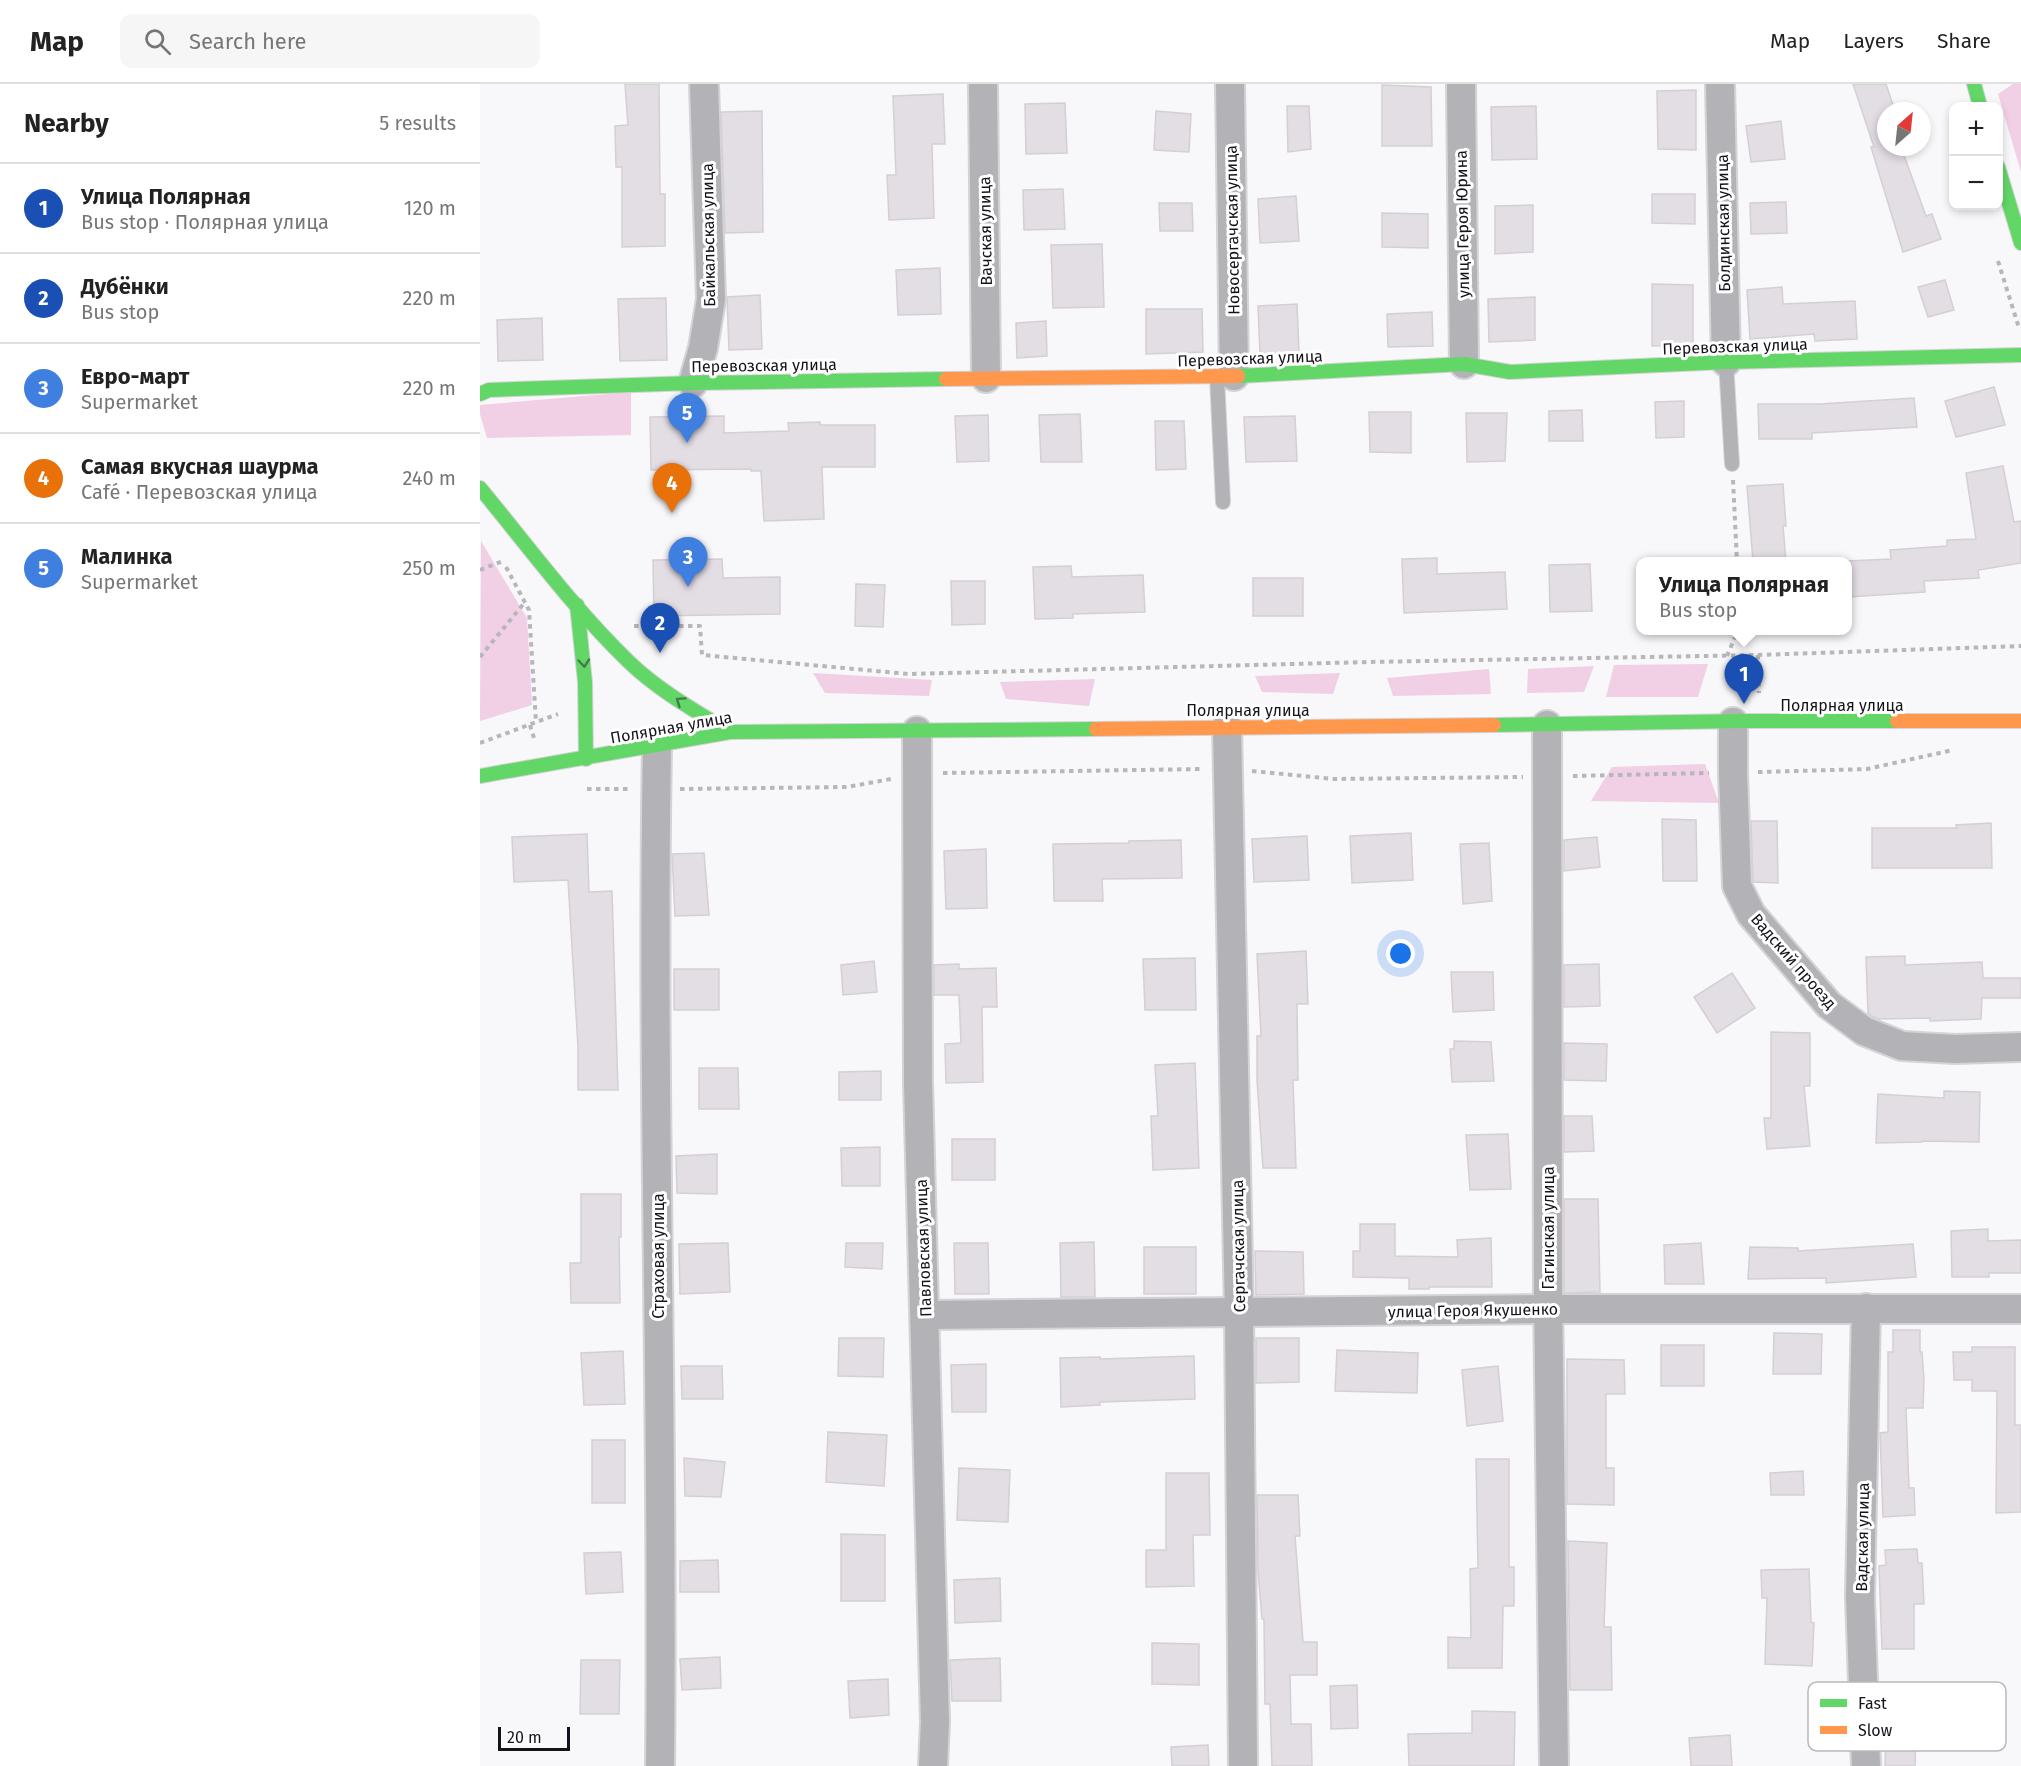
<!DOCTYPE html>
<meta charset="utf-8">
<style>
:root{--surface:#fff;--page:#f6f6f6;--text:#222;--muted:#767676;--line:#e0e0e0;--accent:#656269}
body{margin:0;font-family:"Fira Sans",sans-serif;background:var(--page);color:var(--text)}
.controls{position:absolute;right:18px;top:18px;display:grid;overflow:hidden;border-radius:12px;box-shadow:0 3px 9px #0003}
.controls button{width:54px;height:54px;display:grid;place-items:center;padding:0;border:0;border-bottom:2px solid var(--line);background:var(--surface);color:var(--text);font:30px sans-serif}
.compass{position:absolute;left:1397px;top:18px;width:54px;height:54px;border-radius:50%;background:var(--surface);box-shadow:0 3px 9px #0003;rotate:27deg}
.scale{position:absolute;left:18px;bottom:15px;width:72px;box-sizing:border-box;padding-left:6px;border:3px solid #16121b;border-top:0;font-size:16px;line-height:21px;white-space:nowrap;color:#16121b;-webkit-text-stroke:4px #fff;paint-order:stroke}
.you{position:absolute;left:921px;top:870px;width:21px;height:21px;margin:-15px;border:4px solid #fff;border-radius:50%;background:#1a73e8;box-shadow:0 0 0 9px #1a73e833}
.badge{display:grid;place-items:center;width:39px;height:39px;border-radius:50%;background:var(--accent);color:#fff;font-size:20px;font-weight:700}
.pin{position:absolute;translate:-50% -50px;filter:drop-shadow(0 2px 3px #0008)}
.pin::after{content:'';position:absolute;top:32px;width:21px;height:18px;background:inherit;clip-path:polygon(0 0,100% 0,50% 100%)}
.popup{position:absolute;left:1156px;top:473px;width:216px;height:78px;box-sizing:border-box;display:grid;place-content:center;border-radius:12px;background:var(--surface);filter:drop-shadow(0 2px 4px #0005);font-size:20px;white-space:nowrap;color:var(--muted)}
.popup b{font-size:22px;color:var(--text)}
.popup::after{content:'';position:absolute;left:50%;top:100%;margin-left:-12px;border:12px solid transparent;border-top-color:var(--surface)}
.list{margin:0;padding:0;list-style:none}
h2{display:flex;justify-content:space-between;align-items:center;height:78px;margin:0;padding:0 24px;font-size:26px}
h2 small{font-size:20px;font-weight:400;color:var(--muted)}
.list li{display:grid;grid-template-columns:39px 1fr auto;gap:18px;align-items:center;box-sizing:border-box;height:90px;padding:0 24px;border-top:2px solid var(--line)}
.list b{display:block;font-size:22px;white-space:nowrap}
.list p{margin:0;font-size:20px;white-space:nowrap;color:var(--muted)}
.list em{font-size:20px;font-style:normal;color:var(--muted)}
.icon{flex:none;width:33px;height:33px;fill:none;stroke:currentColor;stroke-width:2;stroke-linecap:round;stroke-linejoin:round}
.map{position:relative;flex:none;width:1541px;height:1682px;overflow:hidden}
header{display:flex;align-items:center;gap:36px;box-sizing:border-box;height:84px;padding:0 30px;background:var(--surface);border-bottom:2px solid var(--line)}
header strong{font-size:28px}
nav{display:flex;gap:33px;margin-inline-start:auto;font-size:21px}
.search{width:420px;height:54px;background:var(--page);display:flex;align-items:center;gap:15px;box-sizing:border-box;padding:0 21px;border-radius:12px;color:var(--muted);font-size:22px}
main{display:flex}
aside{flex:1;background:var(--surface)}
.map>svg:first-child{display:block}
.green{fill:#f1cfe5}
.building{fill:#e3dee4;stroke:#d4cfd5;stroke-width:1.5}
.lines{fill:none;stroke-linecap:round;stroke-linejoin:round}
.lane-casing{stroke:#d4d3d5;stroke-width:16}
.street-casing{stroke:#d4d3d5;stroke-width:32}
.fast-casing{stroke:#d4d3d5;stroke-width:16}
.slow-casing{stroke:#d4d3d5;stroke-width:16}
.path{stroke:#b7b6b9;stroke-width:4;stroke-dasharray:4.5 4.5;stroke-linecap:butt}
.lane{stroke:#b3b3b7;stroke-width:14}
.street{stroke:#b3b3b7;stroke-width:28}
.fast{stroke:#63d668;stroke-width:14}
.slow{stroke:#ff974d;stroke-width:14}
.oneway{stroke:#407e45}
.labels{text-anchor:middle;stroke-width:6;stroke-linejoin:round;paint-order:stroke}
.street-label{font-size:16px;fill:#16121b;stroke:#fff}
.key{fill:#fff;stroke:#b9b8bb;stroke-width:1.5}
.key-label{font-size:16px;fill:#16121b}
</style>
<header>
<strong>Map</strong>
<div class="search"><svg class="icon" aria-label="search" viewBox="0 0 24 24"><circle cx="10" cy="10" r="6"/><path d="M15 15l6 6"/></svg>Search here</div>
<nav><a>Map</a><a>Layers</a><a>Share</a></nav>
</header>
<main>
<aside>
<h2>Nearby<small>5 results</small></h2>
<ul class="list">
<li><span class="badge" style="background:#1a4fb4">1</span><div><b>Улица Полярная</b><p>Bus stop · Полярная улица</p></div><em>120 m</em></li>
<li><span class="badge" style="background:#1a4fb4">2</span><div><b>Дубёнки</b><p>Bus stop</p></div><em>220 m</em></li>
<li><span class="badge" style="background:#3f7fe0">3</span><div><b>Евро-март</b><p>Supermarket</p></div><em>220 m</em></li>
<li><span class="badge" style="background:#e8710a">4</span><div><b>Самая вкусная шаурма</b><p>Café · Перевозская улица</p></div><em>240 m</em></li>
<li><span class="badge" style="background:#3f7fe0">5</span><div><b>Малинка</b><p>Supermarket</p></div><em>250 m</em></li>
</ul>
</aside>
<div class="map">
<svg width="1541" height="1682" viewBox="0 0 1541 1682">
<rect width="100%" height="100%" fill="#f8f7fa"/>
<g class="green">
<path d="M1533 0H1541V88L1518 10Z"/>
<path d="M151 308V351L7 354 0 330V321Z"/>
<path d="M1 457 47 534 52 621 0 637Z"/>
<path d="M1228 580 1218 613H1126L1134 581Z"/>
<path d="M1114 582 1104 608 1047 609 1048 585Z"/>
<path d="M1009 585 1011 610 913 612 907 594Z"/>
<path d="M333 589 452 596 449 612 345 609Z"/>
<path d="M860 589 853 610 782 608 775 592Z"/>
<path d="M615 595 609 622 526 615 520 598Z"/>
<path d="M1225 680 1239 719 1111 717 1132 683Z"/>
</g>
<g class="building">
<path d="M145 0H179L180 110H185V162L142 163V83H136L135 42 148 41Z"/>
<path d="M1373 0H1406L1415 27H1406V63H1421L1446 132 1452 130 1461 155 1423 168 1391 63H1394Z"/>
<path d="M902 1 951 3 952 62H902Z"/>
<path d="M1216 6V66L1178 65 1177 7Z"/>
<path d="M463 10 465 60H452L454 134 409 136 407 91H416L413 12Z"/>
<path d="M585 19 587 69 546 70 545 20Z"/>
<path d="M807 22H829L831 65 808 68Z"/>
<path d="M1056 22 1057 75 1012 76 1011 23Z"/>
<path d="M282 27 283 148 245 149 241 28Z"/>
<path d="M676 27 711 30 709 68 674 66Z"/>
<path d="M1301 37 1305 75 1271 78 1266 42Z"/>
<path d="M583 105 585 145 544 146 543 106Z"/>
<path d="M1172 110H1215V140L1172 139Z"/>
<path d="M816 112 819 157 780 159 778 115Z"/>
<path d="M1306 118 1307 149 1271 150 1270 119Z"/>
<path d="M679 119H712L713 147H680Z"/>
<path d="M1053 121V168L1015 170V122Z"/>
<path d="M902 129 948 130V164L902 163Z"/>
<path d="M622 160 624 223 573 224 571 161Z"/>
<path d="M460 184 461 230 418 231 416 186Z"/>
<path d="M1465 196 1474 226 1448 233 1438 203Z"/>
<path d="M1172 200 1213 201V261L1172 262Z"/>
<path d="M1302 203 1303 220 1375 217 1377 255 1335 257 1334 250 1270 255 1267 206Z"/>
<path d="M280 211 282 265 249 266 247 213Z"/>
<path d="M1055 213V256L1009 258 1008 215Z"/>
<path d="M186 214 187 276 140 277 138 215Z"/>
<path d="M817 220 819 268 780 270 778 222Z"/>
<path d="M666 225H722L723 268 666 270Z"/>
<path d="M952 228 953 262 908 263 907 230Z"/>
<path d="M62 234 63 276 18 277 17 236Z"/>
<path d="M566 237 567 272 537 274 536 239Z"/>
<path d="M1514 303 1525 341 1476 353 1465 317Z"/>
<path d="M1434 314 1437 343 1332 349V355H1279L1278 320H1340Z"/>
<path d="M1204 317V353L1176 354 1175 318Z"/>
<path d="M1102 326 1103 357H1069V327Z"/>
<path d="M889 328H931V369L890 368Z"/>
<path d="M986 329H1027L1025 377 987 378Z"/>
<path d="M600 330 602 378H561L559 331Z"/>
<path d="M508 331 509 377 477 378 475 332Z"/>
<path d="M244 332V349L309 347 308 339 340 338V341H395V383H342L344 435 284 437 281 387H271V385L171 386 170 333Z"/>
<path d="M815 332 817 377 766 378 764 333Z"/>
<path d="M675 337H704L706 385 676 386Z"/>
<path d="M1523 382 1534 438 1541 437V479L1498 486 1499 494 1444 497 1445 508 1368 513V477L1411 475 1410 466 1467 462V456L1496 455 1486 389Z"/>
<path d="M1303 400 1306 442H1303L1306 477H1273L1267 402Z"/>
<path d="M957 474V490L1025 488 1027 525 924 529 922 475Z"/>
<path d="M242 475 243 494 300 493V530L174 532 173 476Z"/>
<path d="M1110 480 1112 527 1070 528 1069 481Z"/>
<path d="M591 482 592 493 663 491 665 528 593 530V534L555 535 553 483Z"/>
<rect x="773" y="494" width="50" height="38"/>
<path d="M471 497H505V540L472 541Z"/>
<path d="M376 500 405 501 403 543 375 542Z"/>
<path d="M1182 735 1216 736 1217 797H1183Z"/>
<path d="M1271 737H1297L1298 799 1273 798Z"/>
<path d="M1511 739 1512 784H1392V744H1477L1476 741Z"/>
<path d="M931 749 933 796 872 799 870 752Z"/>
<path d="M107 750 109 808 132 807 138 1006H98V963L88 796 34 798 32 753Z"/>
<path d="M827 752 829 796 774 798 772 755Z"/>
<path d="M1117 753 1120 783 1084 787V756Z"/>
<path d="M701 756 702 794 622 795 623 817H574L573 760 649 759V757Z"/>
<path d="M1009 759 1012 817 983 820 980 760Z"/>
<path d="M506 765 507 824 466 825 464 767Z"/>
<path d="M224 769 229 831 195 832 192 770Z"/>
<path d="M826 867 828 920H817L818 996H813L816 1084H783L777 996V952H781L777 870Z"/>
<path d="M1425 872V881L1502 878 1503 894H1541V914H1502L1501 935 1450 937V934L1399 935 1392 932 1388 929 1386 873Z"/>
<path d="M715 874 716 926H665L663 875Z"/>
<path d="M394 877 397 908 363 911 361 881Z"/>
<path d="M479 880V885L516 884 517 923H502L503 998 466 999 465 960 481 959 479 911H454V881Z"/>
<path d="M1119 880 1120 922 1084 923V881Z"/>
<rect x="194" y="885" width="45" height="41"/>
<path d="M971 888H1013L1014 926 973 928Z"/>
<path d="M1252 889 1275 924 1237 949 1214 913Z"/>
<path d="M1291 948 1330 949V1002H1324L1330 1062 1287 1065 1284 1034H1291Z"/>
<path d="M974 957 1011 958 1014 997 972 998 970 965H974Z"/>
<path d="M1084 959 1127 960 1126 997 1084 996Z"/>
<path d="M715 979 719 1084 673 1086 671 1032H678L675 981Z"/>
<path d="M219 984H258L259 1025H219Z"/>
<path d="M401 987V1016H359V988Z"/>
<path d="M1464 1007 1500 1008 1499 1058 1442 1057V1058L1396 1059 1398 1010 1464 1014Z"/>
<path d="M1084 1032H1112L1114 1067 1084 1068Z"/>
<path d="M1028 1050 1031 1105 990 1106 986 1051Z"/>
<rect x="472" y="1055" width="43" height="41"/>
<path d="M400 1063V1102H362L361 1064Z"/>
<path d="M237 1070V1110L197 1109 196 1072Z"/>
<path d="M101 1110H141V1153H139L140 1219H91L90 1179H101Z"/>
<path d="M1084 1115H1118L1120 1208 1084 1209Z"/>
<path d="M880 1140H915V1172L978 1173 977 1156 1011 1154 1012 1203H949V1205H929V1194L873 1193V1167H880Z"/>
<path d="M1508 1145V1157L1541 1156V1189H1509V1193H1472L1471 1147Z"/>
<path d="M614 1158 615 1213H581L580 1159Z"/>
<path d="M248 1159 250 1208 200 1210 199 1160Z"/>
<path d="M366 1159H403L402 1185 365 1183Z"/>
<path d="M474 1159H508L509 1210H475Z"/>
<path d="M1221 1159 1224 1200H1185L1184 1161Z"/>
<path d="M1433 1160 1436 1193 1346 1199V1194L1268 1195 1270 1163 1318 1164V1167Z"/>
<rect x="664" y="1163" width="52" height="47"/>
<path d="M775 1167 823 1168 824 1210 776 1211Z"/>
<path d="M1413 1246H1440V1268H1442L1444 1296 1443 1324H1426L1429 1404H1434L1435 1431 1403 1433 1400 1349 1408 1348V1268H1413Z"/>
<path d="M1294 1249 1342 1250 1341 1290H1293Z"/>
<path d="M359 1254H404L403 1293 358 1292Z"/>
<path d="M776 1254H819V1298L776 1299Z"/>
<rect x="1181" y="1261" width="43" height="41"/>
<path d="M1492 1263H1535V1341H1541V1428L1516 1429 1517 1307H1492V1296H1474L1473 1268H1492Z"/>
<path d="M857 1266 938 1269 937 1309 855 1307Z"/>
<path d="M143 1267 145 1320 104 1321 101 1269Z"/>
<path d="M714 1272 715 1315 620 1318V1321L581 1323 580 1274 620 1273V1275Z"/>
<path d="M1087 1275 1144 1276 1145 1310H1126V1384H1134V1421L1087 1420Z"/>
<path d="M506 1280V1328H472L471 1281Z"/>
<path d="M201 1282H242L243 1315H202Z"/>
<path d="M1018 1282 1023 1337 987 1342 982 1286Z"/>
<path d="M348 1348 407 1351 404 1402 346 1398Z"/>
<rect x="112" y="1356" width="33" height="63"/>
<path d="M204 1374 245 1378 241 1413 205 1412Z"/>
<path d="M996 1375H1029V1483H1034V1522H1023L1022 1584H968V1553L991 1554 990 1485 998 1484Z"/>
<path d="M479 1384 530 1386 528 1438 477 1436Z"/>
<path d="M1323 1387 1324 1411H1291L1290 1389Z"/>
<path d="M686 1389H729L730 1451H713L714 1502 666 1503V1466H686Z"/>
<path d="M777 1411H818L820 1452H815L823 1558H837V1591H810L811 1640H831L832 1682H792L790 1620H785L784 1535H782L778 1487Z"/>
<path d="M361 1450 405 1451V1517H361Z"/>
<path d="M1088 1457 1127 1459 1124 1543H1131L1132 1606H1090Z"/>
<path d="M1437 1465 1438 1479H1442L1444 1520H1434V1565H1402L1399 1482 1406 1481 1405 1466Z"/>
<path d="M141 1468 143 1508 106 1510 104 1469Z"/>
<path d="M238 1476 239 1508H200V1477Z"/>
<path d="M1329 1485 1331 1538 1334 1539 1332 1582 1285 1580 1287 1514H1282L1281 1486Z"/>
<path d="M520 1494 521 1537 475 1539 474 1496Z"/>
<path d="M672 1559 719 1560V1601L672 1600Z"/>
<path d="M240 1573 241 1604 202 1606 200 1575Z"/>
<path d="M520 1574 521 1617H472L470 1576Z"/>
<path d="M101 1576H140L139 1630H100Z"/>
<path d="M408 1595 409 1631 370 1634 368 1597Z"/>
<path d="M877 1601 878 1644 851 1645 850 1602Z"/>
<path d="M1407 1613 1437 1615 1435 1682H1405Z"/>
<path d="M992 1627 1035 1628 1034 1682H929L928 1650 992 1649Z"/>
<path d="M1250 1651 1252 1682H1211L1209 1654Z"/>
<path d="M728 1661 729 1682H692L691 1663Z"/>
</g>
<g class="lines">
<defs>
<g id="lane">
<path d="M1246 278 1252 380"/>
<path d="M737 293 743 418"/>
</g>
<g id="street">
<path d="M503 0 506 294"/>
<path d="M750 0 754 292"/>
<path d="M981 0 984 280"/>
<path d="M1240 0 1246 278"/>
<path d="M213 299 223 264 231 215 224 0"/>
<path d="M1253 638V689L1257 802 1271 830 1349 921 1384 947 1422 962 1475 965 1541 963"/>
<path d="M1067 641 1068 1209 1074 1682"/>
<path d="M747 643 759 1229 763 1682"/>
<path d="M437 647 438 998 455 1638 453 1682"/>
<path d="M177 662C171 1002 184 1342 180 1682"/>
<path d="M445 1231 1068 1225H1541"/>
<path d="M1386 1682 1380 1513 1386 1224"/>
</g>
<g id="fast">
<path d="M1494 0 1500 22"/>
<path d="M1518 83 1541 159"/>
<path d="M758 292 984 280 1030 288 1246 278 1541 271"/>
<path d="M0 310 9 306 213 299 466 295"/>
<path d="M0 404C48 462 94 525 149 578 178 606 215 627 250 648"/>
<path d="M97 521 105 598 106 675"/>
<path d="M1014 641 1264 637H1417"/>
<path d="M0 692 250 648 616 645"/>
</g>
<g id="slow">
<path d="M466 295 758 292"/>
<path d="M1417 637H1541"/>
<path d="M616 645 1014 641"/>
</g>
</defs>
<use href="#lane" class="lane-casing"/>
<use href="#street" class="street-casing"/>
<use href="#fast" class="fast-casing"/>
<use href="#slow" class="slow-casing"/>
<g class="path">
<path d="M1518 177 1539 244"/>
<path d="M1253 396 1257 478"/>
<path d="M26 483 49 526 56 638"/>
<path d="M0 486 23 477"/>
<path d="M154 542H220L222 571 429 590 888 578 1278 571 1541 562"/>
<path d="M1278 571 1279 609"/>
<path d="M1247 572 1258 546"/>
<path d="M0 573 45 518"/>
<path d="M50 641 54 654"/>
<path d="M0 659 78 630"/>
<path d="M772 687 854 695 1043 693"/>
<path d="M1278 688 1387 685 1473 666"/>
<path d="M463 689 723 685"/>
<path d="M1093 692 1229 689"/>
<path d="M107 705H151"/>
<path d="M200 705 367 703 411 695"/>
</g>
<use href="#lane" class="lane"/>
<use href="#street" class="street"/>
<use href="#fast" class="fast"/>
<use href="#slow" class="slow"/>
</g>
<defs><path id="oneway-chevron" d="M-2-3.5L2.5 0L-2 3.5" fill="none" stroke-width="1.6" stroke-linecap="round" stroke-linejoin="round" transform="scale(1.5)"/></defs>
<g class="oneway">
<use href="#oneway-chevron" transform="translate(104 579) rotate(85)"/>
<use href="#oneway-chevron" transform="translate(200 617) rotate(-146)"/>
</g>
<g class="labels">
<g class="street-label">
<text transform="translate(1243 139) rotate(-91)" y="6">Болдинская улица</text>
<text transform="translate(982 140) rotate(-91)" y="6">улица Героя Юрина</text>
<text transform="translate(752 146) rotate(-91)" y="6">Новосергачская улица</text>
<text transform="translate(505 147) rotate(-91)" y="6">Вачская улица</text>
<text transform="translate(228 151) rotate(-91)" y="6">Байкальская улица</text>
<text transform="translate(1255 262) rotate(-2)" y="6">Перевозская улица</text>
<text transform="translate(770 274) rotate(-2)" y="6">Перевозская улица</text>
<text transform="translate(284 281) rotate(-1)" y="6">Перевозская улица</text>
<text x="1362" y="627">Полярная улица</text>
<text x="768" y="632">Полярная улица</text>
<text transform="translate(191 643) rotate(-10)" y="6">Полярная улица</text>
<text transform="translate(1314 877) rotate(49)" y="6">Вадский проезд</text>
<text transform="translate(1068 1144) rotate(-90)" y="6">Гагинская улица</text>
<text transform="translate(758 1162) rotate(-91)" y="6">Сергачская улица</text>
<text transform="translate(443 1164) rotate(-92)" y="6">Павловская улица</text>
<text transform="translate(178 1172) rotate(-90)" y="6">Страховая улица</text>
<text transform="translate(993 1226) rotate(-1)" y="6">улица Героя Якушенко</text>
<text transform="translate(1382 1453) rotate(-89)" y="6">Вадская улица</text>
</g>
</g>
<rect x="1328" y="1598" width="198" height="69" rx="9" class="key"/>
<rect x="1340" y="1615" width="27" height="8" fill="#63d668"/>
<rect x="1340" y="1642" width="27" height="8" fill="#ff974d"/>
<g class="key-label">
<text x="1378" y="1625">Fast</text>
<text x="1378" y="1652">Slow</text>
</g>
</svg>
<div class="controls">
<button>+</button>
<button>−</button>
</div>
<svg class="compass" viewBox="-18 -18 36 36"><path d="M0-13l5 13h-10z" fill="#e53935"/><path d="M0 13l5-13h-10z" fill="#767676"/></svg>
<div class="scale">20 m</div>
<div class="you"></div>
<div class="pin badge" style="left:1264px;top:620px;background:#1a4fb4">1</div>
<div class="popup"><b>Улица Полярная</b>Bus stop</div>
<div class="pin badge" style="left:180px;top:569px;background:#1a4fb4">2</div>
<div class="pin badge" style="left:208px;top:503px;background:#3f7fe0">3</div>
<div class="pin badge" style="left:192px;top:429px;background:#e8710a">4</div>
<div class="pin badge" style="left:207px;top:359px;background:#3f7fe0">5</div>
</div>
</main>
